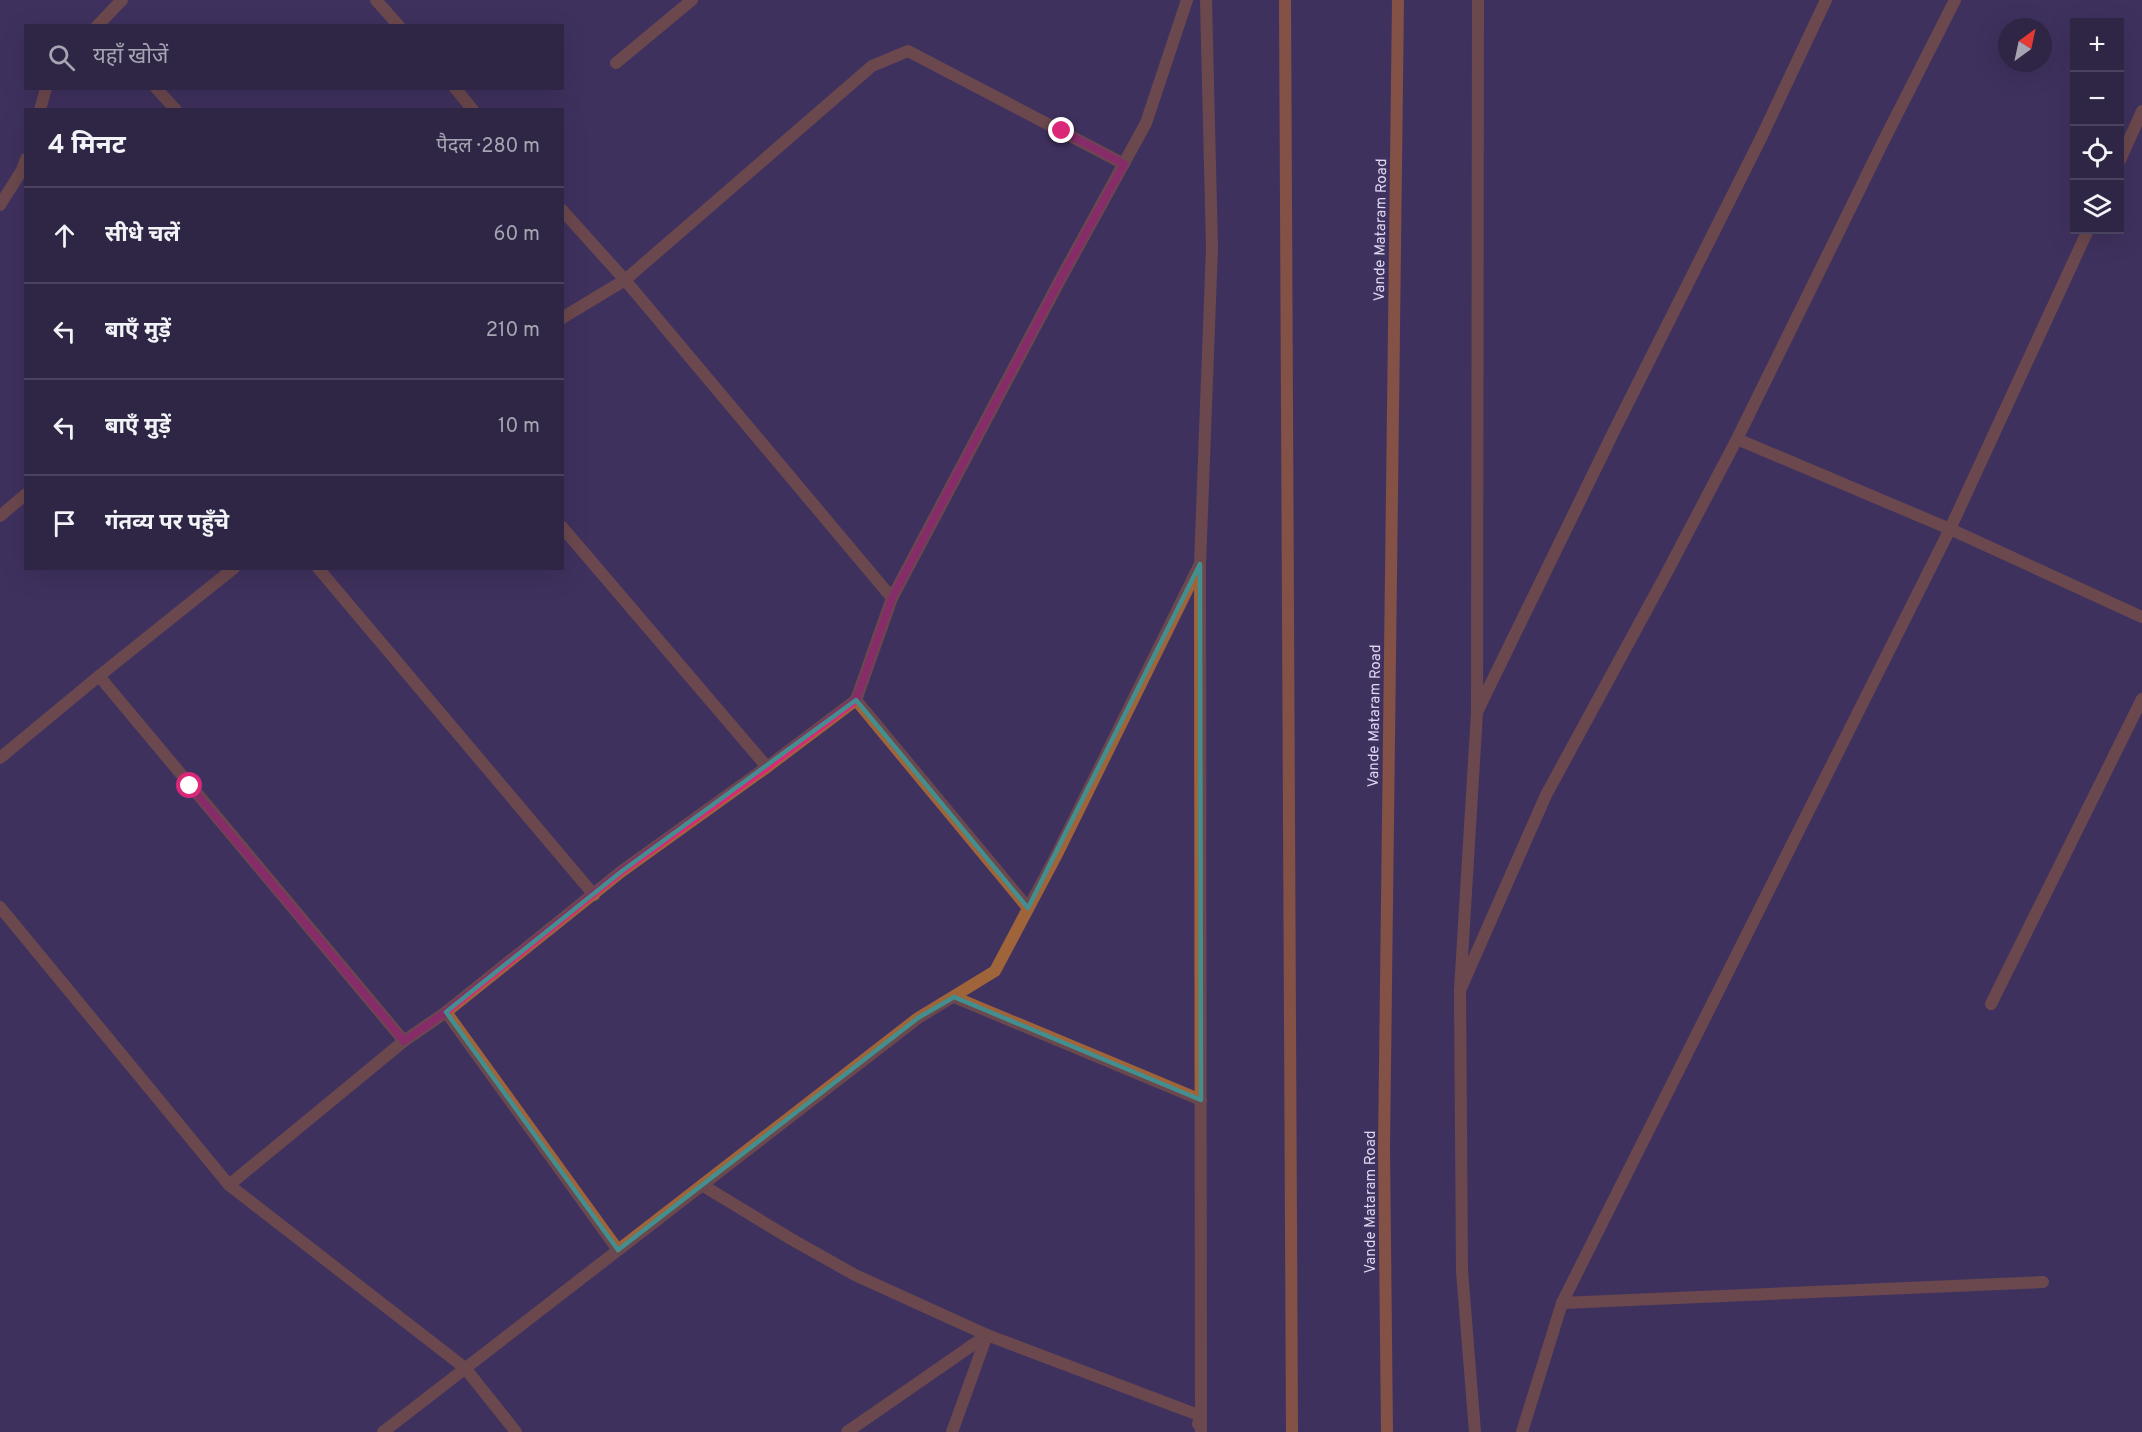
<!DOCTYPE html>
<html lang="hi">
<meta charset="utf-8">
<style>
:root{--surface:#2f2646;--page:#3b3251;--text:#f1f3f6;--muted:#a7a5b3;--line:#4a435f}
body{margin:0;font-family:Overpass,"Noto Sans Devanagari",sans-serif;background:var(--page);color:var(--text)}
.controls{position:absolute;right:18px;top:18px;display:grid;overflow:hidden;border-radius:0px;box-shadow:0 6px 24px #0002}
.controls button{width:54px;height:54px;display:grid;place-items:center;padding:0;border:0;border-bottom:2px solid var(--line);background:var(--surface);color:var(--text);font:30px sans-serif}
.compass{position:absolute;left:1998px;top:18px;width:54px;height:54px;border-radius:50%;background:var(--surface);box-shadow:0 6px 24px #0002;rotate:33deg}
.stop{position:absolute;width:18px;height:18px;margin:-14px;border:4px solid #db2777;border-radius:50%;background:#fff}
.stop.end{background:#db2777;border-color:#fff;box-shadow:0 2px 6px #0008}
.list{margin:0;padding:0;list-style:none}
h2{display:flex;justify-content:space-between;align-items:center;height:78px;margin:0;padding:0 24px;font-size:26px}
h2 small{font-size:20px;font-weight:400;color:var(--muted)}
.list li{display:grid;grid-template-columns:39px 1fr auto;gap:18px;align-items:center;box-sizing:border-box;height:96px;padding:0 24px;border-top:2px solid var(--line)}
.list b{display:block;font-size:22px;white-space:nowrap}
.list em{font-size:20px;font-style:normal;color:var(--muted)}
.icon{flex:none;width:33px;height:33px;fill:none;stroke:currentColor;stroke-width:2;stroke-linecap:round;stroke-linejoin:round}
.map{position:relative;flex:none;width:2142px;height:1432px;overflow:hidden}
.search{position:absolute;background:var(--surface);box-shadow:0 6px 24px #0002;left:24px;top:24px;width:540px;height:66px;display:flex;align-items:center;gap:15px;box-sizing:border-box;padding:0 21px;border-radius:0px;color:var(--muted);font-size:22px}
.panel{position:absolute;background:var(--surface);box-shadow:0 6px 24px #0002;left:24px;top:108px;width:540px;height:462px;border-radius:0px}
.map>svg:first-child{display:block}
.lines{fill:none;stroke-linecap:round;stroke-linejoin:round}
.minor{stroke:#9f6439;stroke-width:12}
.tertiary{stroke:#9f6439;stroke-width:12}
.secondary{stroke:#d57829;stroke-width:12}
.route{stroke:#db2777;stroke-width:8}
.marked{fill:none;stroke:#438e8f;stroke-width:4.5;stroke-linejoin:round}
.labels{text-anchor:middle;stroke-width:6;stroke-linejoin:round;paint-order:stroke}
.street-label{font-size:15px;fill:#ded8f3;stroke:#3f325e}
</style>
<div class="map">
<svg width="2142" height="1432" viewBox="0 0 2142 1432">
<rect width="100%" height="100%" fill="#3f325e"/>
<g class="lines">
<g class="minor">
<path d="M376 0 399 26"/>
<path d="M97 26 122 0"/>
<path d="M616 63 692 0"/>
<path d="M156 88 176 110"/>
<path d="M455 88 473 110"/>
<path d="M40 110 46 88"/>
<path d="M2120 160 2142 111"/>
<path d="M0 205 22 170 26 159"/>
<path d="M562 210 625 280 892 598"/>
<path d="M562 318 625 280 872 66 908 51 1124 164"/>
<path d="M1737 439 1950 529 2142 617"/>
<path d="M0 516 26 494"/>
<path d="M562 527 767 767"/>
<path d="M318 568 594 895"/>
<path d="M99 676 404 1041"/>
<path d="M856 700 1028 908"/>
<path d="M1477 712 1614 431 1761 138 1826 0"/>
<path d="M0 758 99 676 234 568"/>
<path d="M0 907 229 1185 465 1368 516 1432"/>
<path d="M1461 988 1546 795 1665 576 1737 439 1882 144 1955 0"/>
<path d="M954 997 1201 1100"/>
<path d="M1991 1004 2142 699"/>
<path d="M446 1012 618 1250"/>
<path d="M229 1185 404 1041 446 1012 622 871 767 767 856 700 892 598 1060 280 1146 123 1187 0"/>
<path d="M702 1185 791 1239 855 1275 987 1335 952 1432"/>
<path d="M1562 1303 2043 1282"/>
<path d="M383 1432 918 1018 995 971 1056 856 1200 564"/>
<path d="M847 1432 987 1335 1201 1416 1198 1424"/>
<path d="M1522 1432 1562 1303 1950 529 2088 230"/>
</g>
<g class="tertiary">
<path d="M1201 1432 1200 564 1212 248 1206 0"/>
<path d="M1475 1432 1462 1271 1460 990 1477 712 1478 0"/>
</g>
<g class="secondary">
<path d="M1285 0 1292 1432"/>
<path d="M1387 1432 1384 1148 1398 0"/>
</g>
</g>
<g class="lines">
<path class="route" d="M190 786 404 1041 446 1012 622 871 767 767 856 700 892 598 1060 280 1124 164 1062 131"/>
</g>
<path d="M0 0H2142V1432H0ZM1200 564 1201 1100 954 997 918 1018 618 1250 446 1012 622 871 856 700 1028 908Z" fill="#3f325e" fill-opacity=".55" fill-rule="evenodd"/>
<path class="marked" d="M1200 564 1201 1100 954 997 918 1018 618 1250 446 1012 622 871 856 700 1028 908Z"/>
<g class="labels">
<g class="street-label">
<text transform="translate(1380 230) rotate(-89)" y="5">Vande Mataram Road</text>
<text transform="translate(1374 716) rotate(-89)" y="5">Vande Mataram Road</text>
<text transform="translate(1370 1202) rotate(-90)" y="5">Vande Mataram Road</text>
</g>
</g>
</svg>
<div class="controls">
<button>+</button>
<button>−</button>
<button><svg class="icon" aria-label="locate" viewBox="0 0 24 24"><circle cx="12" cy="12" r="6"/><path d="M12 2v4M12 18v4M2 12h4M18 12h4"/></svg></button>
<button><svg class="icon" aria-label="layers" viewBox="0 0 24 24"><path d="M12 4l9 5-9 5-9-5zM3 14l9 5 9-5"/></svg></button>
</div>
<svg class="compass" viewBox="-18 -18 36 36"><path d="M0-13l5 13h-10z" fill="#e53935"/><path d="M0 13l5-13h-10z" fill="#a7a5b3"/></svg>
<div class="stop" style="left:190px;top:786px"></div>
<div class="stop end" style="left:1062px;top:131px"></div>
<div class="search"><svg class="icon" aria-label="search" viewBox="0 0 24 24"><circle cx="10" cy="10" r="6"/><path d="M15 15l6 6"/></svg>यहाँ खोजें</div>
<section class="panel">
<h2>4 मिनट<small>पैदल · 280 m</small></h2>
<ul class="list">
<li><svg class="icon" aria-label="ahead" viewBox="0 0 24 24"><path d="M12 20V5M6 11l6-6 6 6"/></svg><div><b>सीधे चलें</b></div><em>60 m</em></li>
<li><svg class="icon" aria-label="left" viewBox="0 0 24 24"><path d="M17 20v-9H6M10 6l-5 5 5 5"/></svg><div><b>बाएँ मुड़ें</b></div><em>210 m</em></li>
<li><svg class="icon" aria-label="left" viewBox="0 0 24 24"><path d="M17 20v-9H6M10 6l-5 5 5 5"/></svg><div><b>बाएँ मुड़ें</b></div><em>10 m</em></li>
<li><svg class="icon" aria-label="arrive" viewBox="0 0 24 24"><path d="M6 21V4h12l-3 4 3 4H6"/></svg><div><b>गंतव्य पर पहुँचे</b></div></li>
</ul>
</section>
</div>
